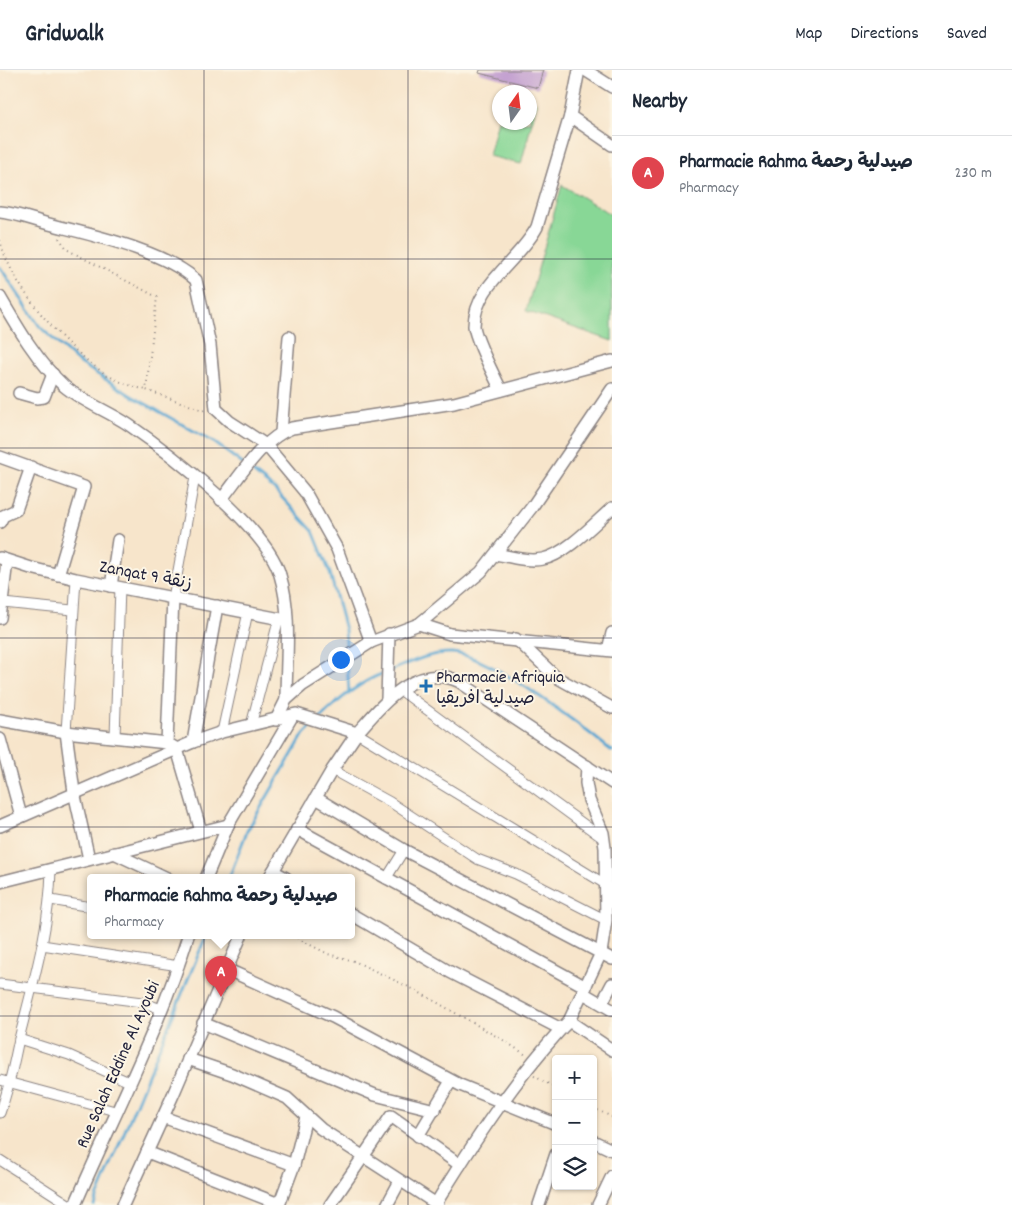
<!DOCTYPE html>
<meta charset="utf-8">
<style>
:root{--surface:#fff;--page:#f2f2f3;--text:#1f2937;--muted:#747a83;--line:#e0e1e3;--accent:#0b8043}
body{margin:0;font-family:Dekko,"Playpen Sans Arabic",sans-serif;background:var(--page);color:var(--text)}
.controls{position:absolute;right:15px;bottom:15px;display:grid;overflow:hidden;border-radius:5px;box-shadow:0 1px 4px #0004}
.controls button{width:45px;height:45px;display:grid;place-items:center;padding:0;border:0;border-bottom:1px solid var(--line);background:var(--surface);color:var(--text);font:25px sans-serif}
.compass{position:absolute;left:492px;top:15px;width:45px;height:45px;border-radius:50%;background:var(--surface);box-shadow:0 1px 4px #0004;rotate:14deg}
.you{position:absolute;left:340px;top:589px;width:18px;height:18px;margin:-12px;border:4px solid #fff;border-radius:50%;background:#1a73e8;box-shadow:0 0 0 8px #1a73e833}
.badge{display:grid;place-items:center;width:32px;height:32px;border-radius:50%;background:var(--accent);color:#fff;font-size:16px;font-weight:700}
.pin{position:absolute;translate:-50% -41px;filter:drop-shadow(0 1px 2px #0008)}
.pin::after{content:'';position:absolute;top:26px;width:18px;height:15px;background:inherit;clip-path:polygon(0 0,100% 0,50% 100%)}
.popup{position:absolute;left:87px;top:804px;width:268px;height:65px;box-sizing:border-box;display:grid;place-content:center;border-radius:5px;background:var(--surface);filter:drop-shadow(0 1px 4px #0005);font-size:16px;white-space:nowrap;color:var(--muted)}
.popup b{font-size:19px;color:var(--text)}
.popup::after{content:'';position:absolute;left:50%;top:100%;margin-left:-10px;border:10px solid transparent;border-top-color:var(--surface)}
.list{margin:0;padding:0;list-style:none}
h2{display:flex;justify-content:space-between;align-items:center;height:65px;margin:0;padding:0 20px;font-size:21px}
h2 small{font-size:16px;font-weight:400;color:var(--muted)}
.list li{display:grid;grid-template-columns:32px 1fr auto;gap:15px;align-items:center;box-sizing:border-box;height:75px;padding:0 20px;border-top:1px solid var(--line)}
.list b{display:block;font-size:19px;white-space:nowrap}
.list p{margin:0;font-size:16px;white-space:nowrap;color:var(--muted)}
.list em{font-size:16px;font-style:normal;color:var(--muted)}
.icon{flex:none;width:28px;height:28px;fill:none;stroke:currentColor;stroke-width:2;stroke-linecap:round;stroke-linejoin:round}
.map{position:relative;flex:none;width:612px;height:1135px;overflow:hidden}
header{display:flex;align-items:center;gap:30px;box-sizing:border-box;height:70px;padding:0 25px;background:var(--surface);border-bottom:1px solid var(--line)}
header strong{font-size:24px}
nav{display:flex;gap:28px;margin-inline-start:auto;font-size:18px}
main{display:flex}
aside{flex:1;background:var(--surface)}
.map>svg:first-child{display:block}
.green{fill:#88d796;stroke:#557c68}
.lines{fill:none;stroke-linecap:round;stroke-linejoin:round}
.stream{stroke:#58a6d2;stroke-width:3}
.building{fill:#c09bcf}
.pedestrian-casing{stroke:#8c8483;stroke-width:11}
.minor-casing{stroke:#8c8483;stroke-width:14}
.path{stroke:#8c8483;stroke-width:2;stroke-dasharray:1 4;stroke-linecap:butt}
.pedestrian{stroke:#fff;stroke-width:9}
.minor{stroke:#fff;stroke-width:11}
.grid{fill:none;stroke:#22223b;stroke-width:1;stroke-opacity:0.55}
.poi-dot{fill:#1f6fb2;stroke:#fcf5e5;stroke-width:2}
.labels{text-anchor:middle;stroke-width:4;stroke-linejoin:round;paint-order:stroke}
.street-label{font-size:18px;fill:#22223b;stroke:#fcf5e5}
.poi-label{font-size:18px;fill:#22223b;stroke:#fcf5e5;text-anchor:start}
</style>
<header>
<strong>Gridwalk</strong>
<nav><a>Map</a><a>Directions</a><a>Saved</a></nav>
</header>
<main>
<div class="map">
<svg width="612" height="1135" viewBox="0 0 612 1135">
<rect width="100%" height="100%" fill="#fcf5e5"/>
<filter id="ink" filterUnits="userSpaceOnUse"><feTurbulence type="fractalNoise" baseFrequency=".02" numOctaves="2"/><feDisplacementMap in="SourceGraphic" scale="10" xChannelSelector="R" yChannelSelector="G"/><feConvolveMatrix kernelMatrix="1 2 1 2 8 2 1 2 1" color-interpolation-filters="sRGB"/></filter>
<filter id="wash" filterUnits="userSpaceOnUse"><feTurbulence type="fractalNoise" baseFrequency=".0096" numOctaves="4" result="noise"/><feDisplacementMap in="SourceGraphic" scale="20" xChannelSelector="R" yChannelSelector="G"/><feGaussianBlur stdDeviation="1.12" result="paint"/><feColorMatrix in="noise" values="0 0 0 0 0 0 0 0 0 0 0 0 0 0 0 0 0 1.4 0 .05"/><feComposite in="paint" operator="in"/></filter>
<g filter="url(#wash)">
<rect width="100%" height="100%" fill="#f7e5cb"/>
<g class="green">
<path d="M530 31 537 33 521 94 489 86 499 46 500 52H530Z"/>
<path d="M562 115 612 145V271L526 241Z"/>
</g>
<g class="lines">
<g class="stream">
<path d="M0 197 40 257 77 291 130 325 215 373 244 395"/>
<path d="M249 399 275 420 313 461 330 503 345 560 347 585"/>
<path d="M347 591 349 624"/>
<path d="M390 601C410 593 430 582 452 583 491 585 580 655 612 681"/>
<path d="M320 648C338 630 360 612 384 603"/>
<path d="M229 808 247 761 304 664 316 652"/>
<path d="M94 1135 206 866"/>
</g>
</g>
<g id="blocks">
<path class="building" d="M480 0H543L538 18 479 3Z"/>
</g>
</g>
<g filter="url(#ink)">
<use href="#blocks" fill-opacity="0" stroke="#8c8483" stroke-width="1"/>
<g class="lines">
<defs>
<g id="pedestrian">
<path d="M173 528 195 407"/>
<path d="M3 533 72 540"/>
<path d="M400 620 604 769"/>
<path d="M251 655 279 548"/>
<path d="M66 662 76 509"/>
<path d="M222 662 248 542"/>
<path d="M357 663 605 814"/>
<path d="M115 667 120 517"/>
<path d="M332 700 390 732 477 789 516 804 606 850"/>
<path d="M386 809 404 780"/>
<path d="M51 830 91 837"/>
<path d="M42 875 179 896"/>
<path d="M0 914 142 932 161 939"/>
<path d="M19 969 69 985 129 1012"/>
<path d="M0 1010 115 1041"/>
<path d="M0 1043C10 1016 13 996 19 969 33 913 50 857 51 799"/>
<path d="M0 1090 70 1135"/>
</g>
<g id="minor">
<path d="M579 0 570 46 612 75"/>
<path d="M585 0 612 17"/>
<path d="M0 142C16 143 33 150 49 154 91 165 163 180 196 210L210 275 216 339 229 351 266 375 305 422 337 479 371 572 303 615 286 630 276 650"/>
<path d="M0 227C18 258 37 291 64 316 83 332 108 341 129 355 170 383 267 458 280 505 292 544 286 589 286 630"/>
<path d="M501 320C495 308 475 267 474 256 474 215 520 190 537 157L570 46"/>
<path d="M19 323 37 328 44 327 53 304"/>
<path d="M281 362 289 267"/>
<path d="M0 387 84 417 58 505"/>
<path d="M221 430C241 405 262 369 292 358L454 333 612 291"/>
<path d="M0 452 3 446 16 440 31 397"/>
<path d="M496 484C511 487 528 492 543 489 565 485 595 453 612 438"/>
<path d="M0 488 31 498 76 509 286 550"/>
<path d="M111 516 118 470"/>
<path d="M0 548 7 491"/>
<path d="M419 554 450 564 612 581"/>
<path d="M516 569 556 607 612 638"/>
<path d="M371 572 419 554 481 502 532 437 612 319"/>
<path d="M608 580 612 563"/>
<path d="M387 629 389 564"/>
<path d="M0 650 66 662 167 673 177 679 201 761"/>
<path d="M66 662 74 722 89 789"/>
<path d="M0 669 21 746"/>
<path d="M193 672 217 536"/>
<path d="M167 673 173 528"/>
<path d="M316 728 404 780 612 889"/>
<path d="M0 756 193 672 222 662 296 644 357 663C382 635 416 592 458 611L612 713"/>
<path d="M297 759 586 917"/>
<path d="M114 783 167 808"/>
<path d="M273 801 286 808"/>
<path d="M206 808 228 755 293 645"/>
<path d="M269 808 332 700 357 663"/>
<path d="M0 812 228 755"/>
<path d="M351 844 450 902 561 959 569 951 612 980"/>
<path d="M226 899 333 947 460 1015 556 1054"/>
<path d="M583 923 612 940"/>
<path d="M602 933 612 914"/>
<path d="M569 951 601 883 606 850 605 778 603 763 589 730 586 713 587 696"/>
<path d="M203 953 375 1025 435 1040"/>
<path d="M188 989 232 1004 287 1028 321 1059 438 1135"/>
<path d="M163 1047 294 1095"/>
<path d="M418 1066 451 1011"/>
<path d="M593 1071 612 1080"/>
<path d="M147 1082 279 1134"/>
<path d="M75 1135C113 1047 160 957 188 866"/>
<path d="M123 1135 173 1025 241 866"/>
<path d="M279 1135 294 1095 306 1047"/>
<path d="M330 1135 391 1046 460 1095"/>
<path d="M387 1135 400 1111"/>
<path d="M435 1135C473 1073 512 1013 561 959"/>
<path d="M539 1135 556 1084"/>
<path d="M598 1135 612 1106"/>
</g>
</defs>
<use href="#pedestrian" class="pedestrian-casing"/>
<use href="#minor" class="minor-casing"/>
<g class="path">
<path d="M59 168 68 180 157 227 146 320 206 341"/>
<path d="M0 170C11 217 65 277 104 303 118 312 131 316 146 320"/>
<path d="M293 866 328 884 354 891 415 920 503 970 526 985"/>
<path d="M534 1006 556 1018"/>
<path d="M593 1038 612 1047"/>
</g>
<use href="#pedestrian" class="pedestrian"/>
<use href="#minor" class="minor"/>
</g>
</g>
<path class="grid" d="M204 0V1135M408 0V1135M0 189H612M0 378H612M0 568H612M0 757H612M0 946H612"/>
<path class="poi-dot" d="M423.5 608.5h5v5h5v5h-5v5h-5v-5h-5v-5h5z"/>
<g class="labels">
<g class="street-label">
<text transform="translate(146 504) rotate(11)" y="6">Zanqat 9 زنقة</text>
<text transform="translate(117 994) rotate(-66)" y="6">Rue Salah Eddine Al Ayoubi</text>
</g>
<g class="poi-label">
<text x="436" y="612">Pharmacie Afriquia<tspan x="436" dy="21">صيدلية افريقيا</tspan></text>
</g>
</g>
</svg>
<div class="controls">
<button>+</button>
<button>−</button>
<button><svg class="icon" aria-label="layers" viewBox="0 0 24 24"><path d="M12 4l9 5-9 5-9-5zM3 14l9 5 9-5"/></svg></button>
</div>
<svg class="compass" viewBox="-18 -18 36 36"><path d="M0-13l5 13h-10z" fill="#e53935"/><path d="M0 13l5-13h-10z" fill="#747a83"/></svg>
<div class="you"></div>
<div class="pin badge" style="left:221px;top:927px;background:#e0444e">A</div>
<div class="popup"><b>Pharmacie Rahma صيدلية رحمة</b>Pharmacy</div>
</div>
<aside>
<h2>Nearby<small></small></h2>
<ul class="list">
<li><span class="badge" style="background:#e0444e">A</span><div><b>Pharmacie Rahma صيدلية رحمة</b><p>Pharmacy</p></div><em>230 m</em></li>
</ul>
</aside>
</main>
